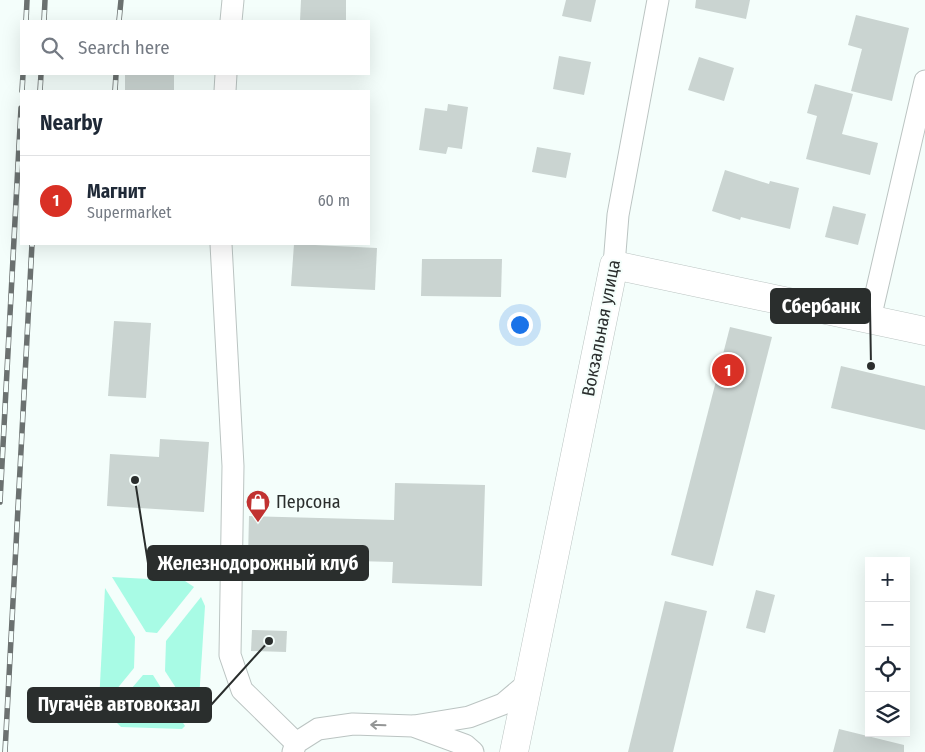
<!DOCTYPE html>
<meta charset="utf-8">
<style>
:root{--surface:#fff;--page:#f6f6f7;--text:#1f2937;--muted:#747a83;--line:#e0e1e3;--accent:#d93025}
body{margin:0;font-family:"Fira Sans Condensed",sans-serif;background:var(--page);color:var(--text)}
.controls{position:absolute;right:15px;bottom:15px;display:grid;overflow:hidden;border-radius:0px;box-shadow:0 5px 20px #0002}
.controls button{width:45px;height:45px;display:grid;place-items:center;padding:0;border:0;border-bottom:1px solid var(--line);background:var(--surface);color:var(--text);font:25px sans-serif}
.you{position:absolute;left:519px;top:324px;width:18px;height:18px;margin:-12px;border:4px solid #fff;border-radius:50%;background:#1a73e8;box-shadow:0 0 0 8px #1a73e833}
.badge{display:grid;place-items:center;width:32px;height:32px;border-radius:50%;background:var(--accent);color:#fff;font-size:16px;font-weight:700}
.pin{position:absolute;translate:-50% -50%;border:2px solid #fff;box-shadow:0 1px 5px #0006}
.list{margin:0;padding:0;list-style:none}
h2{display:flex;justify-content:space-between;align-items:center;height:65px;margin:0;padding:0 20px;font-size:21px}
h2 small{font-size:16px;font-weight:400;color:var(--muted)}
.list li{display:grid;grid-template-columns:32px 1fr auto;gap:15px;align-items:center;box-sizing:border-box;height:90px;padding:0 20px;border-top:1px solid var(--line)}
.list b{display:block;font-size:19px;white-space:nowrap}
.list p{margin:0;font-size:16px;white-space:nowrap;color:var(--muted)}
.list em{font-size:16px;font-style:normal;color:var(--muted)}
.icon{flex:none;width:28px;height:28px;fill:none;stroke:currentColor;stroke-width:2;stroke-linecap:round;stroke-linejoin:round}
.map{position:relative;flex:none;width:925px;height:752px;overflow:hidden}
.search{position:absolute;background:var(--surface);box-shadow:0 5px 20px #0002;left:20px;top:20px;width:350px;height:55px;display:flex;align-items:center;gap:12px;box-sizing:border-box;padding:0 18px;border-radius:0px;color:var(--muted);font-size:19px}
.panel{position:absolute;background:var(--surface);box-shadow:0 5px 20px #0002;left:20px;top:90px;width:350px;height:155px;border-radius:0px}
.map>svg:first-child{display:block}
.green{fill:#a8fbe5}
.building{fill:#cad4d1}
.lines{fill:none;stroke-linecap:round;stroke-linejoin:round}
.street-casing{stroke:#bbc4c2;stroke-width:23}
.secondary-casing{stroke:#bbc4c2;stroke-width:29}
.street{stroke:#fff;stroke-width:21}
.secondary{stroke:#fff;stroke-width:28}
.rail-casing{stroke:#6b7170;stroke-width:5.5}
.rail{stroke:#f4fefb;stroke-width:4;stroke-dasharray:11;stroke-linecap:butt}
.oneway{stroke:#949696}
.labels{text-anchor:middle;stroke-width:4;stroke-linejoin:round;paint-order:stroke}
.street-label{font-size:18px;fill:#2a2e2d;stroke:#f4fefb}
.poi-label{font-size:18px;fill:#2a2e2d;stroke:#f4fefb;text-anchor:start}
.leader{fill:none;stroke:#2a2e2d;stroke-width:2}
.callout-dot{fill:#2a2e2d;stroke:#f4fefb;stroke-width:2}
.callout{fill:#2a2e2d;stroke:#2a2e2d;stroke-width:2}
.callout-label{font-size:19px;text-anchor:middle;font-weight:bold;fill:#fff}
</style>
<div class="map">
<svg width="925" height="752" viewBox="0 0 925 752">
<rect width="100%" height="100%" fill="#f4fefb"/>
<g class="green">
<path d="M112 577 185 581 194 587 157 633 146 632Z"/>
<path d="M105 588 135 637 134 668 103 706 99 703Z"/>
<path d="M201 597 205 606 198 715 196 719 165 671 166 641Z"/>
<path d="M143 675H153L185 726 182 729 121 727 109 715Z"/>
</g>
<g class="building">
<path d="M301 0H346V21H300Z"/>
<path d="M566 0H596L591 22 562 16Z"/>
<path d="M696 0H750L746 19 695 8Z"/>
<path d="M856 15 909 28 892 101 851 91 862 49 848 45Z"/>
<path d="M559 56 591 62 584 95 553 89Z"/>
<path d="M699 57 734 68 724 101 688 90Z"/>
<rect x="125" y="74" width="49" height="17"/>
<path d="M815 84 853 94 842 134 878 143 870 175 806 159 817 116 807 113Z"/>
<path d="M448 104 468 107 462 149 448 147 446 154 419 150 425 108 447 111Z"/>
<path d="M537 147 571 153 566 178 532 172Z"/>
<path d="M725 170 769 184 770 181 799 188 790 229 741 217 740 220 712 211Z"/>
<path d="M833 206 866 214 858 245 825 237Z"/>
<path d="M294 244 377 248 375 290 291 286Z"/>
<path d="M422 259H502L501 297 421 296Z"/>
<path d="M114 321 151 323 146 398 108 396Z"/>
<path d="M730 327 772 337 713 566 671 555Z"/>
<path d="M841 366 925 386V430L831 408Z"/>
<path d="M160 439 209 442 204 512 107 506 110 454 159 457Z"/>
<path d="M395 483 485 485 482 586 392 583 393 562 248 558 249 516 394 520Z"/>
<path d="M756 590 775 595 765 633 746 628Z"/>
<path d="M665 601 707 611 673 752H628Z"/>
<path d="M252 630 287 631 286 652 251 651Z"/>
<path d="M839 729 904 745V752H833Z"/>
</g>
<g class="lines">
<defs>
<g id="street">
<path d="M231 21 233 0"/>
<path d="M225 91 226 74"/>
<path d="M221 244 233 466 230 655 242 690 296 743"/>
<path d="M614 265 618 215 658 0"/>
<path d="M870 319 925 81"/>
<path d="M414 726 469 717 503 704 528 683"/>
<path d="M293 752 296 743 318 729 353 724 413 726 465 745 473 752"/>
</g>
<path id="secondary" d="M514 752 614 265 925 331"/>
</defs>
<use href="#street" class="street-casing"/>
<use href="#secondary" class="secondary-casing"/>
<use href="#street" class="street"/>
<use href="#secondary" class="secondary"/>
<defs>
<g id="rail">
<path d="M26 21 27 0"/>
<path d="M44 21 45 0"/>
<path d="M119 21 121 0"/>
<path d="M22 91 23 74"/>
<path d="M40 91 41 74"/>
<path d="M115 91 116 74"/>
<path d="M0 502 21 108"/>
<path d="M5 752 32 244"/>
</g>
</defs>
<use href="#rail" class="rail-casing"/>
<use href="#rail" class="rail"/>
</g>
<defs><path id="oneway-shaft" d="M-6 0H5M1.5-3L5.5 0L1.5 3" fill="none" stroke-width="1.6" stroke-linecap="round" stroke-linejoin="round" transform="scale(1.25)"/></defs>
<use class="oneway" href="#oneway-shaft" transform="translate(378 725) rotate(-178)"/>
<defs>
<symbol id="shop-pin" viewBox="-11 -11 22 30"><path d="M0 17L-7.5 6A9.5 9.5 0 1 1 7.5 6Z" fill="#c13231" stroke="#f4fefb"/><path d="M-5-2.5h2.3a2.7 3.5 0 0 1 5.4 0H5L5.5 6h-11ZM-1.5-2.5h3a1.5 2.3 0 0 0-3 0Z" fill="#fff"/></symbol>
</defs>
<g fill-rule="evenodd">
<use href="#shop-pin" x="244" y="488" width="28" height="38"/>
</g>
<g class="labels">
<g class="street-label">
<text transform="translate(601 328) rotate(-79)" y="6">Вокзальная улица</text>
</g>
<g class="poi-label">
<text x="276" y="508">Персона</text>
</g>
</g>
<path class="leader" d="M871 366L870 306M135 480L148 563M269 641L211 705"/>
<g class="callout-dot">
<circle cx="871" cy="366" r="5"/>
<circle cx="135" cy="480" r="5"/>
<circle cx="269" cy="641" r="5"/>
</g>
<g class="callout">
<rect x="771" y="289" width="99" height="34" rx="5"/>
<rect x="148" y="546" width="220" height="34" rx="5"/>
<rect x="28" y="688" width="183" height="34" rx="5"/>
</g>
<g class="callout-label">
<text x="821" y="313">Сбербанк</text>
<text x="258" y="570">Железнодорожный клуб</text>
<text x="119" y="711">Пугачёв автовокзал</text>
</g>
</svg>
<div class="controls">
<button>+</button>
<button>−</button>
<button><svg class="icon" aria-label="locate" viewBox="0 0 24 24"><circle cx="12" cy="12" r="6"/><path d="M12 2v4M12 18v4M2 12h4M18 12h4"/></svg></button>
<button><svg class="icon" aria-label="layers" viewBox="0 0 24 24"><path d="M12 4l9 5-9 5-9-5zM3 14l9 5 9-5"/></svg></button>
</div>
<div class="you"></div>
<div class="pin badge" style="left:728px;top:370px">1</div>
<div class="search"><svg class="icon" aria-label="search" viewBox="0 0 24 24"><circle cx="10" cy="10" r="6"/><path d="M15 15l6 6"/></svg>Search here</div>
<section class="panel">
<h2>Nearby<small></small></h2>
<ul class="list">
<li><span class="badge">1</span><div><b>Магнит</b><p>Supermarket</p></div><em>60 m</em></li>
</ul>
</section>
</div>
